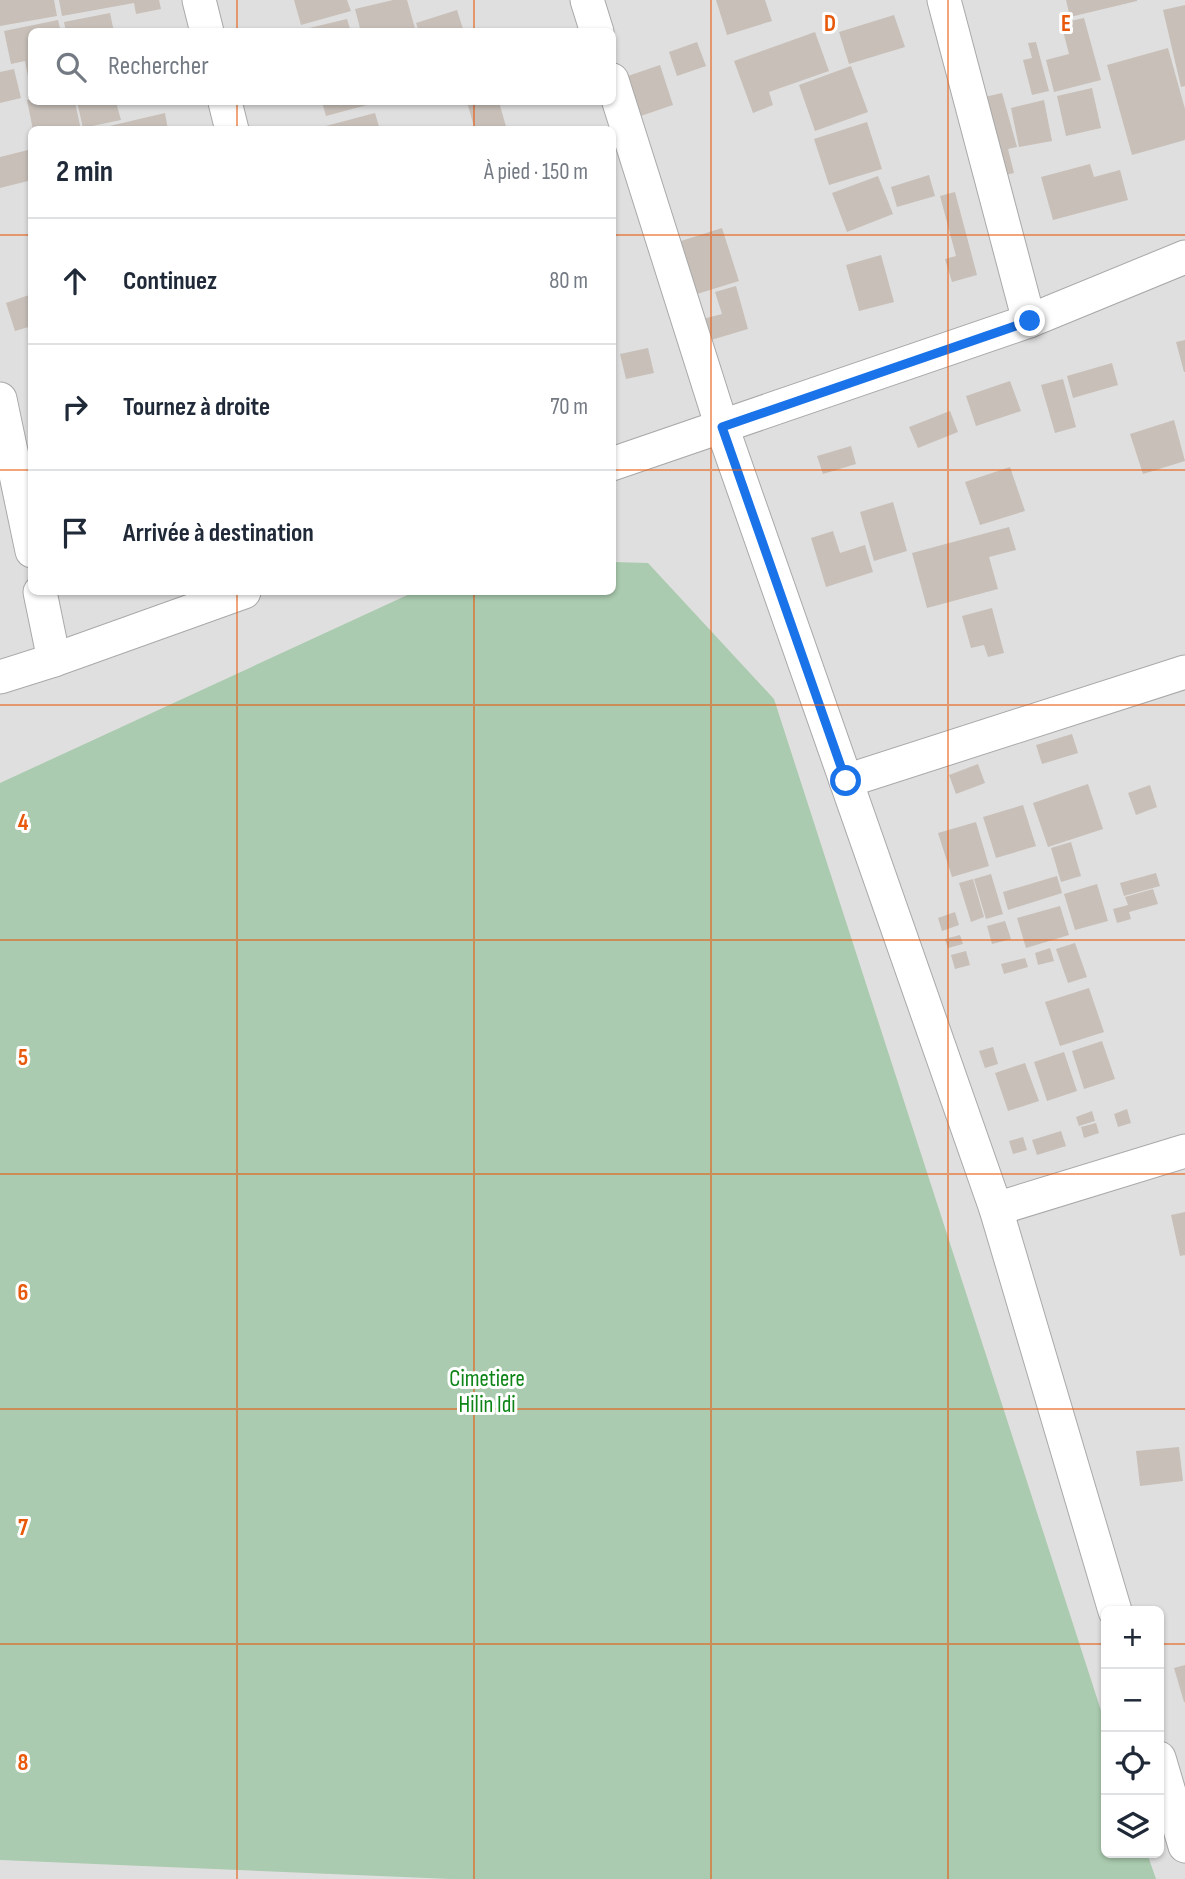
<!DOCTYPE html>
<html lang="fr">
<meta charset="utf-8">
<style>
:root{--surface:#fff;--page:#f6f6f7;--text:#1f2937;--muted:#747a83;--line:#e0e1e3}
body{margin:0;font-family:"Sofia Sans Condensed",sans-serif;background:var(--page);color:var(--text)}
.controls{position:absolute;right:21px;bottom:21px;display:grid;overflow:hidden;border-radius:10px;box-shadow:0 2px 5px #0004}
.controls button{width:63px;height:63px;display:grid;place-items:center;padding:0;border:0;border-bottom:2px solid var(--line);background:var(--surface);color:var(--text);font:35px sans-serif}
.stop{position:absolute;width:21px;height:21px;margin:-16px;border:5px solid #1a73e8;border-radius:50%;background:#fff}
.stop.end{background:#1a73e8;border-color:#fff;box-shadow:0 2px 7px #0008}
.list{margin:0;padding:0;list-style:none}
h2{display:flex;justify-content:space-between;align-items:center;height:91px;margin:0;padding:0 28px;font-size:30px}
h2 small{font-size:23px;font-weight:400;color:var(--muted)}
.list li{display:grid;grid-template-columns:46px 1fr auto;gap:21px;align-items:center;box-sizing:border-box;height:126px;padding:0 28px;border-top:2px solid var(--line)}
.list b{display:block;font-size:26px;white-space:nowrap}
.list em{font-size:23px;font-style:normal;color:var(--muted)}
.icon{flex:none;width:38px;height:38px;fill:none;stroke:currentColor;stroke-width:2;stroke-linecap:round;stroke-linejoin:round}
.map{position:relative;flex:none;width:1185px;height:1879px;overflow:hidden}
.search{position:absolute;background:var(--surface);box-shadow:0 2px 5px #0004;left:28px;top:28px;width:588px;height:77px;display:flex;align-items:center;gap:18px;box-sizing:border-box;padding:0 24px;border-radius:10px;color:var(--muted);font-size:26px}
.panel{position:absolute;background:var(--surface);box-shadow:0 2px 5px #0004;left:28px;top:126px;width:588px;height:469px;border-radius:10px}
.map>svg:first-child{display:block}
.residential{fill:#e0dfdf;fill-rule:evenodd}
.cemetery{fill:#aacbaf}
.building{fill:#c7bfb8}
.lines{fill:none;stroke-linecap:round;stroke-linejoin:round}
.minor-casing{stroke:#a9a9a9;stroke-width:35}
.minor{stroke:#fff;stroke-width:33}
.route{stroke:#1a73e8;stroke-width:9}
.grid{fill:none;stroke:#e8590c;stroke-width:2;stroke-opacity:0.55}
.labels{text-anchor:middle;stroke-width:6;stroke-linejoin:round;paint-order:stroke}
.park-label{font-size:23px;fill:#0c8416;stroke:#fff}
.grid-label{font-size:23px;text-anchor:middle;font-weight:bold;fill:#e8590c;stroke:#fff;stroke-width:6;stroke-linejoin:round;paint-order:stroke}
</style>
<div class="map">
<svg width="1185" height="1879" viewBox="0 0 1185 1879">
<rect width="100%" height="100%" fill="#f2efe9"/>
<path class="residential" d="M0 0H1185V1879H0ZM32 32H612V102H32ZM32 130H612V592H32ZM1106 1611H1159V1853H1106Z"/>
<path class="cemetery" d="M613 562 648 563 774 699 1106 1726V1853H1147L1156 1879H451L0 1860V783L414 592H612Z"/>
<g class="building">
<path d="M0 0H54L57 16 0 26Z"/>
<path d="M59 0H159L161 9 136 14 134 3 62 16Z"/>
<path d="M294 0H347L351 11 301 25Z"/>
<path d="M393 0H407L416 32H361L355 9Z"/>
<path d="M716 0H765L772 21 727 35Z"/>
<path d="M1066 0H1137V1L1070 17Z"/>
<path d="M1185 5V86L1181 87 1163 10Z"/>
<path d="M457 10 464 32H419L416 23Z"/>
<path d="M110 13 114 32H66L64 22Z"/>
<path d="M894 15 905 47 849 64 839 32Z"/>
<path d="M1084 18 1101 80 1054 92 1046 60 1069 54 1061 23Z"/>
<path d="M347 19 351 32H306L305 29Z"/>
<path d="M58 20 61 32H32L30 87 25 61 11 64 4 31Z"/>
<path d="M815 32 829 71 769 92 773 105 753 113 734 61Z"/>
<path d="M697 42 706 66 677 76 669 52Z"/>
<path d="M1036 42 1049 91 1032 95 1023 60 1032 58 1028 43Z"/>
<path d="M1168 48 1185 109V140L1132 155 1107 65Z"/>
<path d="M660 65 673 105 632 119 619 79Z"/>
<path d="M851 66 868 112 815 131 799 85Z"/>
<path d="M14 69 21 98 0 103V72Z"/>
<path d="M1092 88 1101 128 1066 136 1057 96Z"/>
<path d="M1002 93 1017 147 1008 149 1014 173 996 177 980 98Z"/>
<path d="M32 99V102H75L81 130H33L27 100Z"/>
<path d="M1044 100 1052 141 1019 147 1011 108Z"/>
<path d="M77 102H116L121 120 83 128Z"/>
<path d="M322 102H378L326 116Z"/>
<path d="M467 102H499L507 130H475Z"/>
<path d="M165 113 168 130H101V128Z"/>
<path d="M375 113 380 130H323L322 127Z"/>
<path d="M867 122 882 169 829 185 814 139Z"/>
<path d="M32 149V180L0 188V157Z"/>
<path d="M1090 164 1094 177 1120 170 1128 200 1053 220 1041 177Z"/>
<path d="M929 175 935 196 897 207 891 187Z"/>
<path d="M878 176 893 214 847 232 832 193Z"/>
<path d="M955 192 977 275 952 282 945 259 956 256 940 196Z"/>
<path d="M722 228 739 281 697 294 681 241Z"/>
<path d="M881 255 894 302 859 311 846 265Z"/>
<path d="M736 286 748 329 701 343 695 321 722 314 715 292Z"/>
<path d="M32 294V326L15 331 6 303Z"/>
<path d="M1185 340V372H1184L1176 342Z"/>
<path d="M648 348 654 373 626 379 620 354Z"/>
<path d="M1112 363 1118 385 1073 398 1067 376Z"/>
<path d="M1063 379 1076 427 1055 433 1041 385Z"/>
<path d="M1010 381 1021 411 976 426 966 396Z"/>
<path d="M950 411 958 432 918 448 909 427Z"/>
<path d="M1174 420 1185 461 1143 474 1130 434Z"/>
<path d="M851 446 856 464 823 474 817 456Z"/>
<path d="M1010 467 1025 511 980 525 965 482Z"/>
<path d="M893 502 907 551 874 561 860 512Z"/>
<path d="M1009 527 1016 550 989 557 998 589 927 608 912 553Z"/>
<path d="M833 531 840 553 865 545 873 572 826 587 811 538Z"/>
<path d="M992 608 1004 653 988 657 984 645 971 648 962 616Z"/>
<path d="M1072 734 1078 753 1042 764 1036 745Z"/>
<path d="M978 764 985 783 956 794 949 775Z"/>
<path d="M1088 784 1103 829 1048 847 1033 803Z"/>
<path d="M1150 785 1157 807 1136 815 1128 793Z"/>
<path d="M1023 805 1036 846 996 858 983 817Z"/>
<path d="M976 822 989 866 952 877 938 833Z"/>
<path d="M1071 842 1081 876 1061 882 1051 848Z"/>
<path d="M1156 873 1160 886 1124 896 1120 883Z"/>
<path d="M991 874 1003 914 986 919 974 879Z"/>
<path d="M1057 876 1062 893 1008 910 1003 892Z"/>
<path d="M973 879 984 917 971 922 959 883Z"/>
<path d="M1097 884 1108 921 1075 930 1064 894Z"/>
<path d="M1153 889 1158 904 1129 912 1131 919 1117 923 1113 909 1128 905 1125 897Z"/>
<path d="M1060 906 1069 935 1026 948 1017 918Z"/>
<path d="M955 912 959 925 942 931 938 918Z"/>
<path d="M1005 921 1011 939 992 944 987 926Z"/>
<path d="M960 935 963 944 948 948 945 939Z"/>
<path d="M1075 943 1087 977 1068 983 1056 949Z"/>
<path d="M1050 948 1054 961 1038 965 1035 953Z"/>
<path d="M966 951 970 965 955 969 951 955Z"/>
<path d="M1025 958 1028 967 1004 974 1001 964Z"/>
<path d="M1089 988 1104 1032 1060 1046 1045 1002Z"/>
<path d="M1102 1041 1115 1079 1084 1089 1072 1051Z"/>
<path d="M993 1047 998 1064 985 1068 979 1051Z"/>
<path d="M1064 1052 1077 1091 1047 1101 1034 1062Z"/>
<path d="M1025 1063 1039 1101 1008 1111 995 1073Z"/>
<path d="M1127 1109 1131 1123 1118 1127 1114 1114Z"/>
<path d="M1092 1111 1095 1121 1079 1126 1076 1117Z"/>
<path d="M1096 1123 1099 1133 1084 1138 1081 1127Z"/>
<path d="M1061 1131 1066 1146 1037 1155 1032 1140Z"/>
<path d="M1023 1137 1027 1150 1013 1154 1009 1141Z"/>
<path d="M1185 1212V1255L1180 1256 1171 1215Z"/>
<path d="M1179 1447 1183 1481 1140 1486 1136 1451Z"/>
<path d="M1185 1665V1702H1184L1174 1668Z"/>
</g>
<g class="lines">
<defs>
<g id="minor">
<path d="M199 0 207 32"/>
<path d="M587 0 597 32"/>
<path d="M944 0 1029 321"/>
<path d="M612 80 722 427 996 1209 1115 1611"/>
<path d="M225 102 232 130"/>
<path d="M0 399 32 551"/>
<path d="M612 464 1029 321 1185 257"/>
<path d="M40 592 54 660"/>
<path d="M0 677 54 660 244 592"/>
<path d="M846 781 1185 672"/>
<path d="M996 1209 1185 1151"/>
<path d="M1159 1758 1185 1846"/>
</g>
</defs>
<use href="#minor" class="minor-casing"/>
<use href="#minor" class="minor"/>
</g>
<g class="lines">
<path class="route" d="M846 781 722 427 1030 321"/>
</g>
<path class="grid" d="M237 0V32M474 0V32M711 0V1879M948 0V1879M237 102V130M474 102V130M0 235H32M612 235H1185M0 470H32M612 470H1185M237 592V1879M474 592V1879M0 705H1185M0 940H1185M0 1174H1185M0 1409H1185M0 1644H1106M1159 1644H1185"/>
<g class="labels">
<g class="park-label">
<text x="487" y="1386">Cimetiere<tspan x="487" dy="26">Hilin Idi</tspan></text>
</g>
</g>
<g class="grid-label">
<text x="830" y="31">D</text>
<text x="1066" y="31">E</text>
<text x="23" y="830">4</text>
<text x="23" y="1065">5</text>
<text x="23" y="1300">6</text>
<text x="23" y="1535">7</text>
<text x="23" y="1770">8</text>
</g>
</svg>
<div class="controls">
<button>+</button>
<button>−</button>
<button><svg class="icon" aria-label="locate" viewBox="0 0 24 24"><circle cx="12" cy="12" r="6"/><path d="M12 2v4M12 18v4M2 12h4M18 12h4"/></svg></button>
<button><svg class="icon" aria-label="layers" viewBox="0 0 24 24"><path d="M12 4l9 5-9 5-9-5zM3 14l9 5 9-5"/></svg></button>
</div>
<div class="stop" style="left:846px;top:781px"></div>
<div class="stop end" style="left:1030px;top:321px"></div>
<div class="search"><svg class="icon" aria-label="search" viewBox="0 0 24 24"><circle cx="10" cy="10" r="6"/><path d="M15 15l6 6"/></svg>Rechercher</div>
<section class="panel">
<h2>2 min<small>À pied · 150 m</small></h2>
<ul class="list">
<li><svg class="icon" aria-label="ahead" viewBox="0 0 24 24"><path d="M12 20V5M6 11l6-6 6 6"/></svg><div><b>Continuez</b></div><em>80 m</em></li>
<li><svg class="icon" aria-label="right" viewBox="0 0 24 24"><path d="M7 20v-9h11M14 6l5 5-5 5"/></svg><div><b>Tournez à droite</b></div><em>70 m</em></li>
<li><svg class="icon" aria-label="arrive" viewBox="0 0 24 24"><path d="M6 21V4h12l-3 4 3 4H6"/></svg><div><b>Arrivée à destination</b></div></li>
</ul>
</section>
</div>
